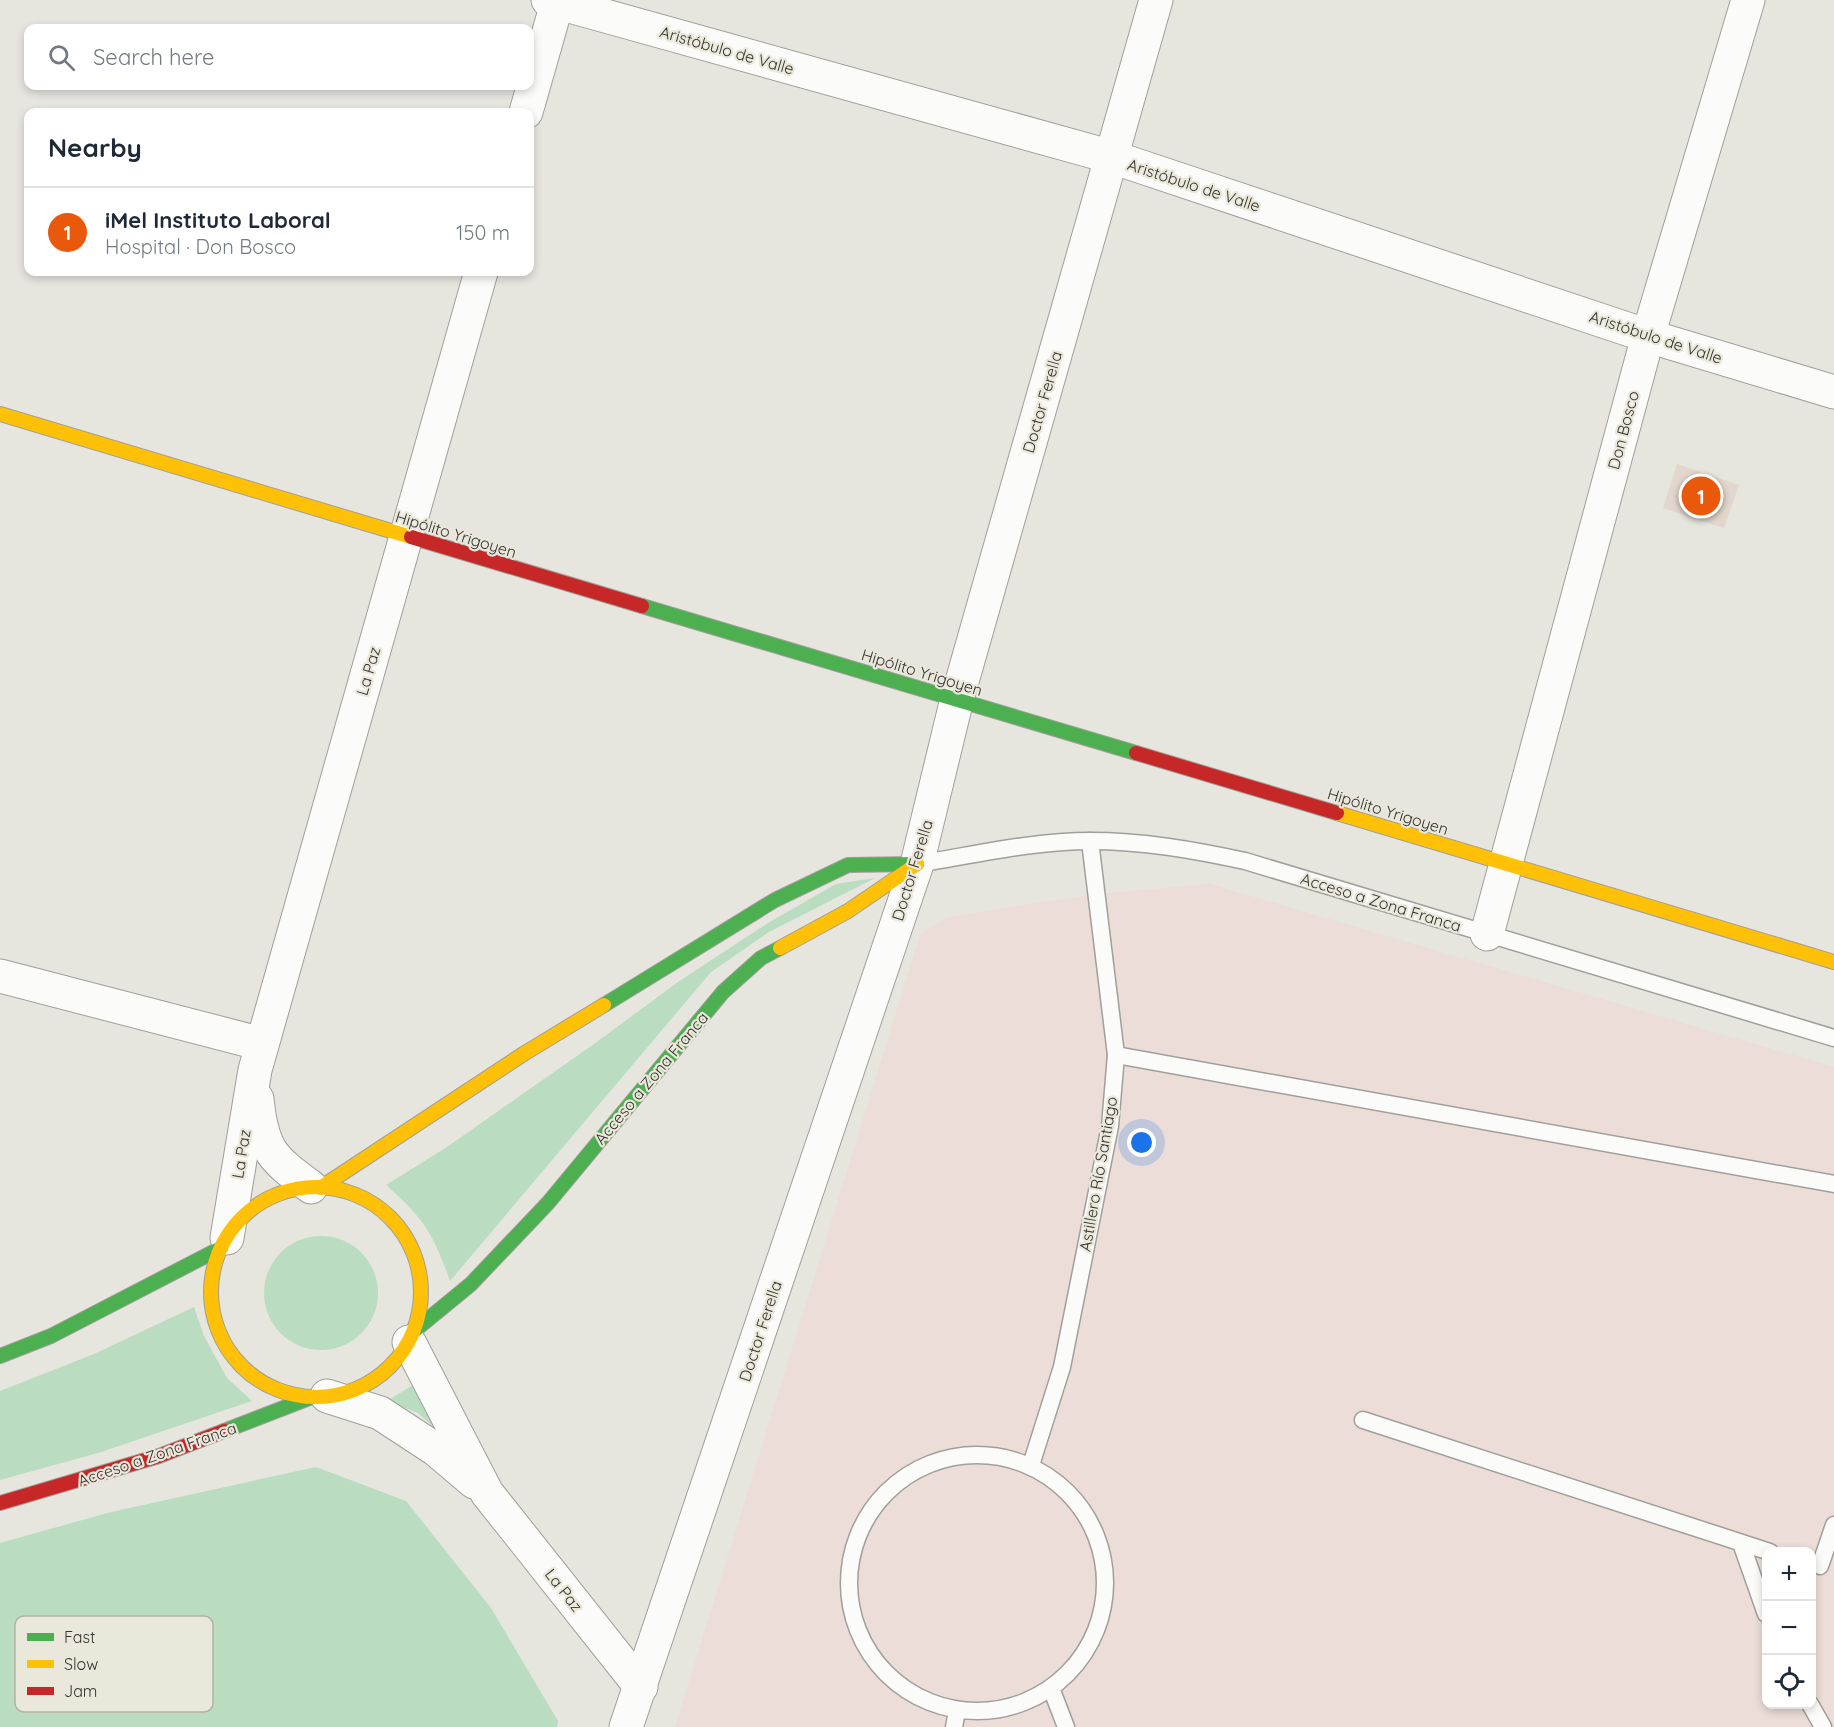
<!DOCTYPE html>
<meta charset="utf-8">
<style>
:root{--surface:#fff;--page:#f2f2f3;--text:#1f2937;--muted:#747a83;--line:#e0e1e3;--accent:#ea580c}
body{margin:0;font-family:Quicksand,sans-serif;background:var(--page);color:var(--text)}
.controls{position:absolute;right:18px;bottom:18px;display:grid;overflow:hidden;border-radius:12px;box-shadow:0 3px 9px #0003}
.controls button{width:54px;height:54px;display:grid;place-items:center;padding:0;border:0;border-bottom:2px solid var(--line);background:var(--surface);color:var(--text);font:30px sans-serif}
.you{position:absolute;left:1142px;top:1143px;width:21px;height:21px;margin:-15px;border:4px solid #fff;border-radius:50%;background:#1a73e8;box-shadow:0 0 0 9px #1a73e833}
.badge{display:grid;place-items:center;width:39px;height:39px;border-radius:50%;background:var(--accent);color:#fff;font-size:20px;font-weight:700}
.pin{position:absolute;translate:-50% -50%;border:3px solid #fff;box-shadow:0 2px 6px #0006}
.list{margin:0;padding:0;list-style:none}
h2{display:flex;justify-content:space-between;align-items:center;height:78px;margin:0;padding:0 24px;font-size:26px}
h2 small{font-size:20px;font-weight:400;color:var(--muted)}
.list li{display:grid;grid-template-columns:39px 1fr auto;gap:18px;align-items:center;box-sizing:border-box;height:90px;padding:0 24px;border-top:2px solid var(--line)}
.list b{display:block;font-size:22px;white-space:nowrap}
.list p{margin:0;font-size:20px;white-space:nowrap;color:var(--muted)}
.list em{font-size:20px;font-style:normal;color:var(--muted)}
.icon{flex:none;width:33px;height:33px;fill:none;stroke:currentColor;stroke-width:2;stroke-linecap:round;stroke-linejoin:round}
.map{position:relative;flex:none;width:1834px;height:1727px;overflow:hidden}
.search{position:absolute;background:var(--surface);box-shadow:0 3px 9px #0003;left:24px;top:24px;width:510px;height:66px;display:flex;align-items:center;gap:15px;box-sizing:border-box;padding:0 21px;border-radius:12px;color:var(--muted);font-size:22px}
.panel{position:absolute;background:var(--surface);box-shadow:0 3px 9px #0003;left:24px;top:108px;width:510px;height:168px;border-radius:12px}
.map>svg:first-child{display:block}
.industrial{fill:#ecddd8;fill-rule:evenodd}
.medical{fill:#e3d7cd}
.green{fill:#baddc2}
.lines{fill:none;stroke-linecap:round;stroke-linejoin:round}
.lane-casing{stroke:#a09f9a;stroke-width:19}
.street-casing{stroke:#a09f9a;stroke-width:35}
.fast-casing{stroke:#a09f9a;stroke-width:16}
.slow-casing{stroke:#a09f9a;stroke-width:16}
.jam-casing{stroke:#a09f9a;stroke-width:16}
.lane{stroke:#fbfbfa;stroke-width:16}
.street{stroke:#fbfbfa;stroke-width:33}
.fast{stroke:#4caf50;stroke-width:14}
.slow{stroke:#ffc107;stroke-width:14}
.jam{stroke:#c62828;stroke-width:14}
.labels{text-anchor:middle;stroke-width:4.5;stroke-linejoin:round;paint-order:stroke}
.street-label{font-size:16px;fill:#35332f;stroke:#eae7db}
.key{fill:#eae7db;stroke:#b4b1a7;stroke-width:1.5}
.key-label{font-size:16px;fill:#35332f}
</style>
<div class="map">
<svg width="1834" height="1727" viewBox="0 0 1834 1727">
<rect width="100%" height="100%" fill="#e6e5de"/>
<path class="industrial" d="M1210 884 1834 1067V1727H675L920 935 947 917 1096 894ZM1766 1552H1812V1704H1766Z"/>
<path class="medical" d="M1677 464 1739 485 1724 528 1663 508Z"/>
<g class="green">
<path d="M875 878 769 932 711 972 450 1281C434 1235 423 1217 386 1185L447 1147 594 1044 678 982 768 923 836 884Z"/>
<circle cx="321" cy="1293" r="57"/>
<path d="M194 1307 204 1336 227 1378 252 1401 98 1453 0 1480V1391L94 1354Z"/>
<path d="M418 1382 451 1442 418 1413 387 1401Z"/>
<path d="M316 1467 406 1501 491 1608 558 1721 557 1727H0V1543L111 1512Z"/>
</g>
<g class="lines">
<defs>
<g id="lane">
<path d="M917 864C974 855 1033 841 1090 841 1143 841 1194 850 1245 861L1834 1038"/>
<path d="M1116 1055 1834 1184"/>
<path d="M1363 1420 1770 1552"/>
<circle cx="977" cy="1583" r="128"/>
<path d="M1031 1465 1062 1367 1110 1126 1116 1055 1090 841"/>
<path d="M1741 1543 1766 1614"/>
<path d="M1820 1566 1834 1525"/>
<path d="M1051 1688 1066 1727"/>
<path d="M1810 1704 1823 1727"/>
<path d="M954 1727 957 1711"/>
</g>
<g id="street">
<path d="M548 0 1112 157 1648 336 1834 392"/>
<path d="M526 112 558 0"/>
<path d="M1487 934 1648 336 1748 0"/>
<path d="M0 976 262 1044"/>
<path d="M257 1099C262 1149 271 1158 311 1187"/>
<path d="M227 1238 255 1070 481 272"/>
<path d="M409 1342 487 1493 641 1687"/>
<path d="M327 1396 380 1413 435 1449 474 1482"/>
<path d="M626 1727 917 864 957 699 1156 0"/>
</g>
<g id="fast">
<path d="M642 606 1136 753"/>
<path d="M604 1005 775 900 848 865 917 864"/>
<path d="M415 1330 471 1284 548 1203 723 992 761 958 780 948"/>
<path d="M0 1356 51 1336 221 1248"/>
<path d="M224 1431 312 1397"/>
</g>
<g id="slow">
<path d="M0 414 411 537"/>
<path d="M1337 813 1834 962"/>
<path d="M780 948 848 911 917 864"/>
<circle cx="316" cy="1292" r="105"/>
<path d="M320 1188 525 1053 604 1005"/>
</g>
<g id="jam">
<path d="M411 537 642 606"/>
<path d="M1136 753 1337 813"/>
<path d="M0 1503 159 1456 224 1431"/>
</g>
</defs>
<use href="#lane" class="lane-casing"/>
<use href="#street" class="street-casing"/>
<use href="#fast" class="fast-casing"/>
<use href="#slow" class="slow-casing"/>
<use href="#jam" class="jam-casing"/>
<use href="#lane" class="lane"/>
<use href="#street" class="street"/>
<use href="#fast" class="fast"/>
<use href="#slow" class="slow"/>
<use href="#jam" class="jam"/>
</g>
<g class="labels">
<g class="street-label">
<text transform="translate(727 50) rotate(16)" y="6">Aristóbulo de Valle</text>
<text transform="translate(1194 185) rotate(18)" y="6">Aristóbulo de Valle</text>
<text transform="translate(1656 337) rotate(18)" y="6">Aristóbulo de Valle</text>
<text transform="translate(1042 402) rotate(-74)" y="6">Doctor Ferella</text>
<text transform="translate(1623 430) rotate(-75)" y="6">Don Bosco</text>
<text transform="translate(456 534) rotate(17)" y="6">Hipólito Yrigoyen</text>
<text transform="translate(368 671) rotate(-74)" y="6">La Paz</text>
<text transform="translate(922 672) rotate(17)" y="6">Hipólito Yrigoyen</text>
<text transform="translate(1388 811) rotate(17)" y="6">Hipólito Yrigoyen</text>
<text transform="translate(912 870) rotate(-73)" y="6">Doctor Ferella</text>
<text transform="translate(1381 902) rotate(17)" y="6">Acceso a Zona Franca</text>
<text transform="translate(651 1078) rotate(-50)" y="6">Acceso a Zona Franca</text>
<text transform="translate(241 1154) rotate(-81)" y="6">La Paz</text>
<text transform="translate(1098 1174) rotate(-80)" y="6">Astillero Río Santiago</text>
<text transform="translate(760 1331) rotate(-72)" y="6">Doctor Ferella</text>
<text transform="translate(157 1454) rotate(-19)" y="6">Acceso a Zona Franca</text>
<text transform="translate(564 1590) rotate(52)" y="6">La Paz</text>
</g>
</g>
<rect x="15" y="1616" width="198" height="96" rx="9" class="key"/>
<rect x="27" y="1633" width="27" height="8" fill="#4caf50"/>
<rect x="27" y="1660" width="27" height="8" fill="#ffc107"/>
<rect x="27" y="1687" width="27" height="8" fill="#c62828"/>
<g class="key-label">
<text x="64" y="1643">Fast</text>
<text x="64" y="1670">Slow</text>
<text x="64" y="1697">Jam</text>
</g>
</svg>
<div class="controls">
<button>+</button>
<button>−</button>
<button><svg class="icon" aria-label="locate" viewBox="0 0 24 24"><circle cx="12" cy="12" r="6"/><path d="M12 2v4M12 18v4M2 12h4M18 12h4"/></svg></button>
</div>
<div class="you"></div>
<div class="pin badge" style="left:1701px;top:496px">1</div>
<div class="search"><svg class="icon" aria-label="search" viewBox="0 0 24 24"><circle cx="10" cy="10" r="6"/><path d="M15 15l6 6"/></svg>Search here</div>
<section class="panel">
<h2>Nearby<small></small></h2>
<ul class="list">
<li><span class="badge">1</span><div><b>iMel Instituto Laboral</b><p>Hospital · Don Bosco</p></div><em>150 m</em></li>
</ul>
</section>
</div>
